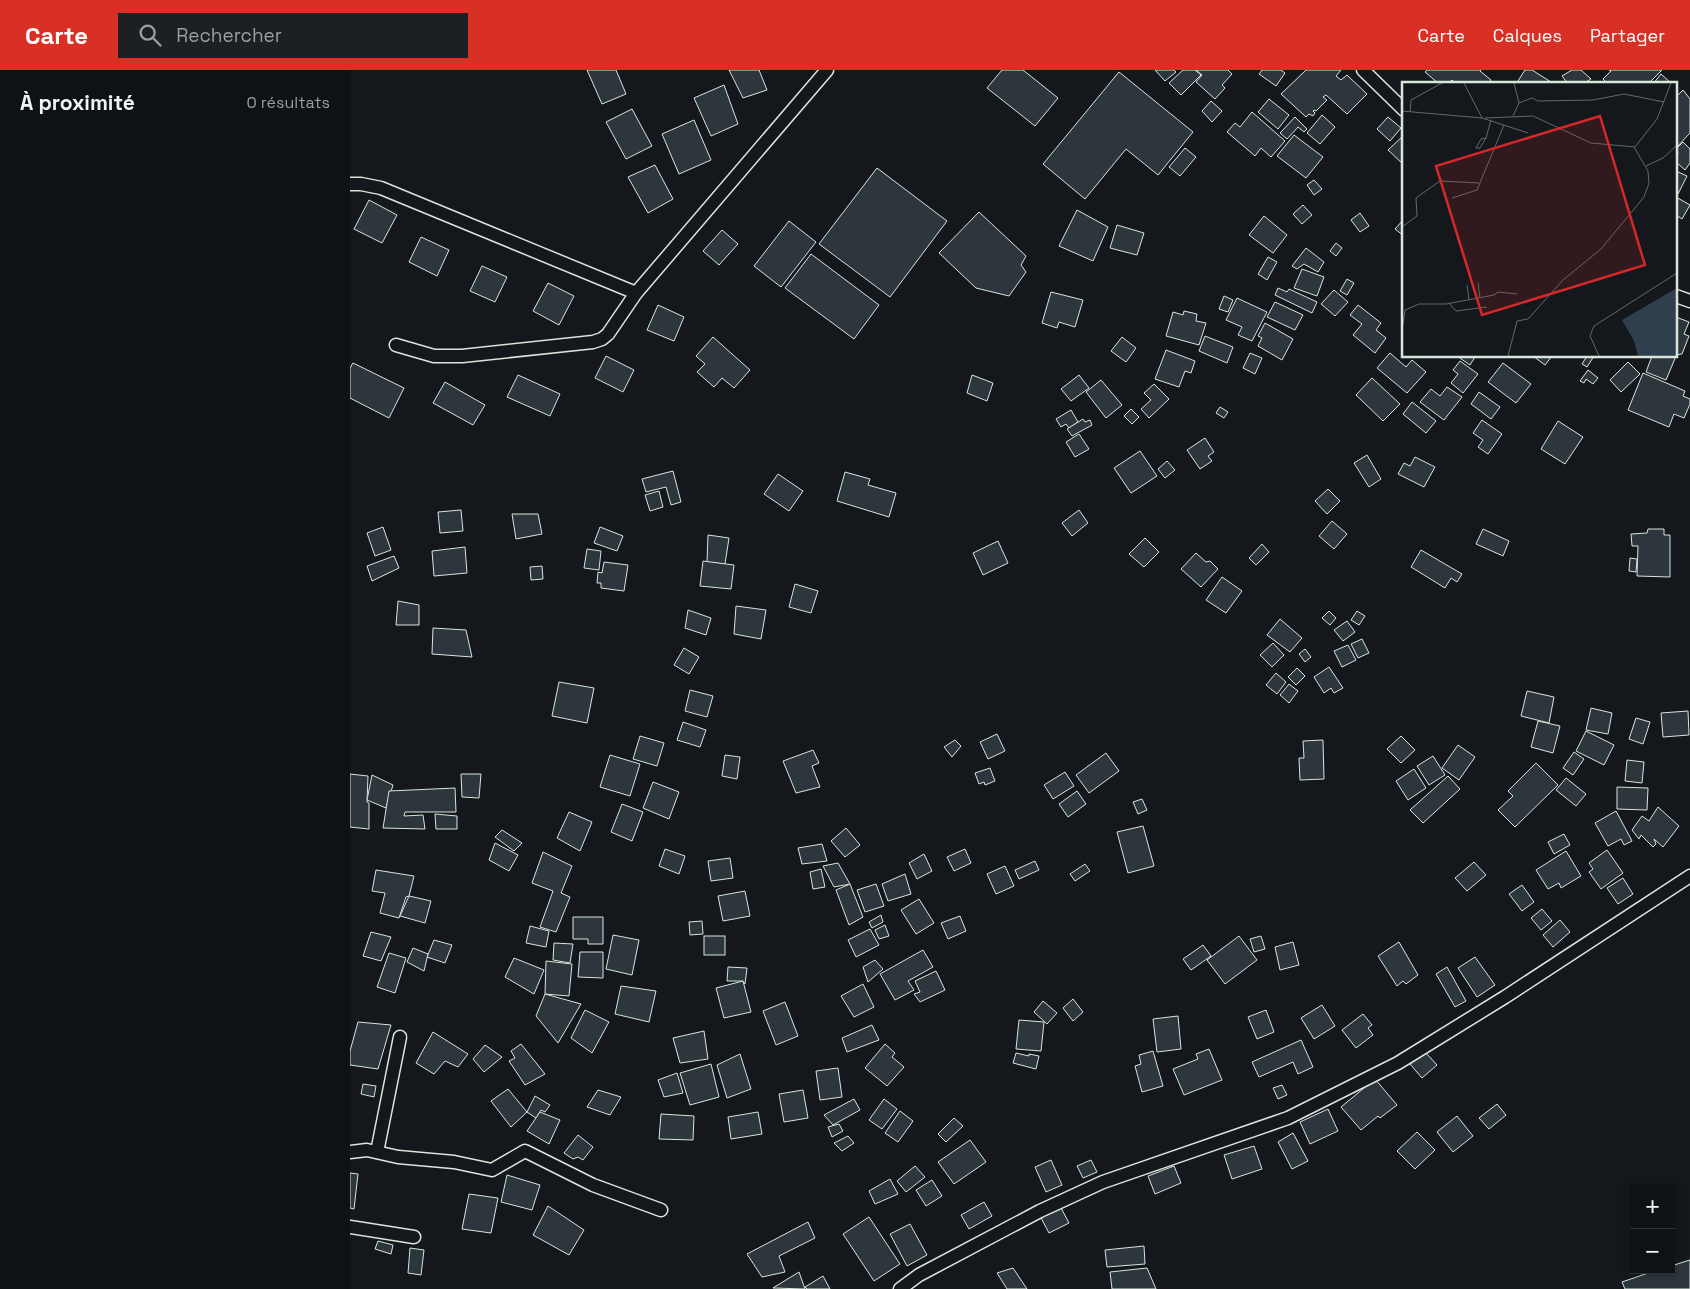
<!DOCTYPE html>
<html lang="fr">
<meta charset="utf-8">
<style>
:root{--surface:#0f1215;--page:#1d2022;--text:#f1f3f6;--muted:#9b9ea0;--line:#2f3234;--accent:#d93025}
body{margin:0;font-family:"Space Grotesk",sans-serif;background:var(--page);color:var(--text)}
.controls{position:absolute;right:15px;bottom:15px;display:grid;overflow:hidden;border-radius:0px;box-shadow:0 2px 8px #0003}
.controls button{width:45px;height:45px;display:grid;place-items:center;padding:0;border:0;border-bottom:1px solid var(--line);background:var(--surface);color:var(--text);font:25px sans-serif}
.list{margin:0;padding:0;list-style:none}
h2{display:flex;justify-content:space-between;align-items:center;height:65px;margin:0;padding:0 20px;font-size:21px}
h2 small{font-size:16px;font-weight:400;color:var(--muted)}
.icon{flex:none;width:28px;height:28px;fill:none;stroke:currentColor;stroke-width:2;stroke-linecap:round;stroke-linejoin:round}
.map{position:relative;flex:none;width:1340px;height:1219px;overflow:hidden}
header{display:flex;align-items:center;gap:30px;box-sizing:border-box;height:70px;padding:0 25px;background:var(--accent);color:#fff}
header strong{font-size:24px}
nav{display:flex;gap:28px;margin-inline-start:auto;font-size:18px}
.search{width:350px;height:45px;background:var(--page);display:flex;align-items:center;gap:12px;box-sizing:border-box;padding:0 18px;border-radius:0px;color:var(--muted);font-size:19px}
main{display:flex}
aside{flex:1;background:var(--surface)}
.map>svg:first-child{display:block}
.building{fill:#2c363c;stroke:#d8e6dc}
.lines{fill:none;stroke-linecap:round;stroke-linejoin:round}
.minor-casing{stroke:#d8e6dc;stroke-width:15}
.minor{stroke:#14181c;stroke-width:12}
.inset-road{fill:none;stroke:#626a69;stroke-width:1}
.view{fill:#d62828;fill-opacity:0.15;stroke:#d62828;stroke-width:2.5}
.inset-edge{fill:none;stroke:#d8e6dc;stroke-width:2.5}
</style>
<header>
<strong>Carte</strong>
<div class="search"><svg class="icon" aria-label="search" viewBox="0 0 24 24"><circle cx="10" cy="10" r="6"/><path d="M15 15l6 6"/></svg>Rechercher</div>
<nav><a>Carte</a><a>Calques</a><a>Partager</a></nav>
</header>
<main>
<aside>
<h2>À proximité<small>0 résultats</small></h2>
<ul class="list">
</ul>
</aside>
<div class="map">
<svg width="1340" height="1219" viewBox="0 0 1340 1219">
<rect width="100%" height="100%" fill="#14181c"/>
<g class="building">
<path d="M237 0H266L276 24 252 34Z"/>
<path d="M379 0H409L417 20 393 28Z"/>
<path d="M652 0H673L708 28 685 56 637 18Z"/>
<path d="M805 0H824L826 2 815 11Z"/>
<path d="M833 0H845L851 5 831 25 819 13Z"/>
<path d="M846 0H878L882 4 872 15 875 18 865 29 846 12 852 5Z"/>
<path d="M912 0H931L935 3 926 16 909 4Z"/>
<path d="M956 0H991L986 6 991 10 997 5 1017 24 997 44 976 25 973 27 977 30 966 41 964 40 963 41 965 43 963 46 959 44 956 47 931 24Z"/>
<path d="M1077 0H1131L1130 1 1141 10 1138 14H1107L1102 10 1099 14H1089L1075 2Z"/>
<path d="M1175 0H1182L1201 12 1200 14H1166Z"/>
<path d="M1222 0H1231L1241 9 1233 14H1218L1212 6Z"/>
<path d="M1259 0H1312L1298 14H1258L1253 9 1261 1Z"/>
<path d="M769 2 843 62 808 105 776 79 735 129 693 94Z"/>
<path d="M1311 4 1322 14H1303Z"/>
<path d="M374 15 388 54 361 66 344 28Z"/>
<path d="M1333 20 1340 29V63L1326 78V27Z"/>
<path d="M919 29 939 45 928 59 908 42Z"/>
<path d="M861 31 872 41 862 52 852 41Z"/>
<path d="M282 39 302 76 276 89 256 52Z"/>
<path d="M902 42 935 71 921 87 911 78 905 86 877 62 885 53 890 57Z"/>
<path d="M972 45 985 57 970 74 957 63Z"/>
<path d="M945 47 957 59 954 62 948 57 937 69 930 63Z"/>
<path d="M1038 47 1051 58 1040 71 1027 59Z"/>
<path d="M344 50 361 90 329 104 312 64Z"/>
<path d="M944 65 973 87 956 108 927 86Z"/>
<path d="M1054 65V95L1038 80Z"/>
<path d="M1333 72 1340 79V93L1335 100 1326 92V86L1328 83 1326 79Z"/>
<path d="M835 78 846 87 830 106 819 97Z"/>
<path d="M305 95 323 129 298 143 278 107Z"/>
<path d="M527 98 597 151 540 227 469 174Z"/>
<path d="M1326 101 1337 106 1328 124 1326 123Z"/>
<path d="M964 110 972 119 964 125 957 115Z"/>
<path d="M1326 127 1340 135 1332 149 1326 145Z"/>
<path d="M19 130 47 145 32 173 4 159Z"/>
<path d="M953 135 962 145 952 154 943 144Z"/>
<path d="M727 140 758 157 743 191 709 176Z"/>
<path d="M629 142 676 186 671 195 676 202 659 226 626 218 589 183Z"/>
<path d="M1010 143 1019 156 1010 162 1001 150Z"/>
<path d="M914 146 937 165 923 183 899 165Z"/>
<path d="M1054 149V166L1045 159Z"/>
<path d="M439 151 466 172 431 217 404 196Z"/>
<path d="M767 155 794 163 787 185 760 178Z"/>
<path d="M372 160 388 174 369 195 353 181Z"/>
<path d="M71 167 99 180 87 206 59 192Z"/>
<path d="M986 173 992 178 986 186 980 181Z"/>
<path d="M956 178 974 192 968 202 954 194 947 199 942 196Z"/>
<path d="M461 184 529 235 504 269 435 218Z"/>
<path d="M918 187 927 192 917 210 908 204Z"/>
<path d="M132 196 157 207 145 232 120 221Z"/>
<path d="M952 199 974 207 967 226 944 218Z"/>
<path d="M997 209 1004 213 997 225 990 221Z"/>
<path d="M198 213 224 226 209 255 183 241Z"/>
<path d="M928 218 937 222 939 219 967 232 962 243 925 225Z"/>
<path d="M984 220 998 232 985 246 971 234Z"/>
<path d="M701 222 733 230 725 257 709 252 707 258 692 253Z"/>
<path d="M874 226 883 230 878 242 869 239Z"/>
<path d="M887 228 917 242 902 271 888 265 892 257 876 250Z"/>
<path d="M925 232 953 245 945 260 917 247Z"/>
<path d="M308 235 334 247 324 271 297 260Z"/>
<path d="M1008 235 1031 253 1026 260 1036 268 1025 283 1003 265 1012 254 1000 245Z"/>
<path d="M834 241 847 244 846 251 856 253 849 275 816 266 823 242 833 245Z"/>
<path d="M1326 247 1339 252 1334 264 1339 266 1332 284 1326 285Z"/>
<path d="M915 253 943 269 932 290 908 276 912 268 908 266Z"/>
<path d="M855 266 883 277 877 293 849 281Z"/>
<path d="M363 267 400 300 384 318 372 308 364 317 347 302 355 294 346 286Z"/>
<path d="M772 267 786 278 776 292 761 281Z"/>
<path d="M816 280 845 291 841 303 835 301 829 317 805 309Z"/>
<path d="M900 283 912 288 905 304 893 298Z"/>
<path d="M1040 283 1056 297 1062 290 1076 302 1057 323 1027 298Z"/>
<path d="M256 286 284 300 273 322 245 308Z"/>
<path d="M1107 286H1124L1125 287 1120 295Z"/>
<path d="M1183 286H1202L1195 295Z"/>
<path d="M1237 286H1244L1237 297 1232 294Z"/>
<path d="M1302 286H1326L1316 310 1296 302Z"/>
<path d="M1110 291 1128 304 1113 323 1101 313 1108 304 1103 300Z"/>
<path d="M1278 292 1290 304 1271 322 1260 310Z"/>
<path d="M3 293 54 318 39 348 0 328V298Z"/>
<path d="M1153 293 1181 314 1166 333 1138 312Z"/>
<path d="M1238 300 1248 308 1243 314 1236 309 1234 313 1230 311Z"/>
<path d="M1293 303 1335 321 1333 326 1340 329V334L1334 348 1324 344 1319 357 1278 340Z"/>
<path d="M168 305 210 324 200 346 157 327Z"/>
<path d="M622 305 643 313 637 331 617 323Z"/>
<path d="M729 305 739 318 721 331 711 319Z"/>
<path d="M1022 308 1050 334 1033 351 1006 325Z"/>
<path d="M751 310 772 335 756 348 736 322Z"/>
<path d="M95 312 135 335 123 355 83 333Z"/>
<path d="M804 314 819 329 799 348 791 339 801 330 794 323Z"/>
<path d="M1097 317 1112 327 1094 350 1070 332 1081 319 1090 326Z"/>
<path d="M1129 322 1150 337 1141 349 1121 334Z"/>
<path d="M1062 332 1086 351 1076 363 1053 344Z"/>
<path d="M870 337 878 342 874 348 866 343Z"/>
<path d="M781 339 789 347 782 354 774 346Z"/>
<path d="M721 340 728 352 719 358 716 354 711 357 706 349Z"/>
<path d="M733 349 735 352 740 350 742 355 722 366 717 359Z"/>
<path d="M1132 350 1152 364 1138 384 1128 377 1133 370 1123 363Z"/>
<path d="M1208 351 1233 367 1215 394 1191 379Z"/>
<path d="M729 364 739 379 725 387 716 372Z"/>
<path d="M855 368 864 382 858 386 862 391 850 399 837 380Z"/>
<path d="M790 381 807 406 781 423 764 398Z"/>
<path d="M1017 385 1031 409 1019 417 1004 393Z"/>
<path d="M1065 387 1085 397 1074 417 1048 404 1054 393 1060 396Z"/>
<path d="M817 391 825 400 815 408 808 399Z"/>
<path d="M323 401 331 432 321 435 316 417 296 422 292 409Z"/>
<path d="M495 402 520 409 518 415 546 423 539 447 487 431Z"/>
<path d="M428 404 453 421 439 441 414 424Z"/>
<path d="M978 419 990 431 977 444 965 431Z"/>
<path d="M309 421 313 437 300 441 295 425Z"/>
<path d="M111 440 113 461 90 463 88 442Z"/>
<path d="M729 440 738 453 722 466 712 453Z"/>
<path d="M162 444H188L192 464 166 469Z"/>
<path d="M982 451 997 464 984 479 969 466Z"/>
<path d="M33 457 41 480 25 486 17 463Z"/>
<path d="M250 457 273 466 267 481 244 473Z"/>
<path d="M1133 459 1159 471 1153 486 1126 474Z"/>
<path d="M1298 459H1314V465H1320V507L1287 506 1288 476H1282L1281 464 1297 463Z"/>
<path d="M358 465 379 468 375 494 357 492Z"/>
<path d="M795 468 809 482 794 497 779 484Z"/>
<path d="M648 471 658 493 633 505 623 483Z"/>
<path d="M912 474 919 482 906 495 899 488Z"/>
<path d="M115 477 117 503 84 506 82 481Z"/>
<path d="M237 479 251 481 249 500 234 498Z"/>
<path d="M1071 480 1112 504 1107 512 1101 508 1095 518 1061 497Z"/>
<path d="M846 483 856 492 860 491 868 499 851 517 831 499Z"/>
<path d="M44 486 49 498 22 511 17 496Z"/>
<path d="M1280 488 1287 489 1286 502 1279 501Z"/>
<path d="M353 491 384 495 381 519 350 516Z"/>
<path d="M254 492 278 495 274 521 251 518V513H247L248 502 252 503Z"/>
<path d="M192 496 193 509 181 510 180 497Z"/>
<path d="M872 507 892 521 876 543 856 530Z"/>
<path d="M445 514 468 521 461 543 439 537Z"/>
<path d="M48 531 69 535V555H46Z"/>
<path d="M386 536 416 540 411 569 384 564Z"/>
<path d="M338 540 361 548 356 565 335 558Z"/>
<path d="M979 541 986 548 980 555 972 548Z"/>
<path d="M1007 541 1015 546 1009 555 1001 550Z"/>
<path d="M930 549 952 568 940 582 917 565Z"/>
<path d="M997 551 1005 562 993 571 984 560Z"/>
<path d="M83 558 116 560 122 587 82 584Z"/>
<path d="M1012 569 1019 583 1008 588 1001 574Z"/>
<path d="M923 573 934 585 922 597 910 585Z"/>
<path d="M998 575 1006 590 992 597 984 581Z"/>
<path d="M334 578 349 587 339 604 324 595Z"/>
<path d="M955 579 961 587 955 592 949 584Z"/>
<path d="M979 597 993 618 984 623 981 618 974 623 964 607Z"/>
<path d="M947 598 955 606 946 615 938 607Z"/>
<path d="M926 603 936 612 927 624 916 615Z"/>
<path d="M209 612 244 618 237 653 202 646Z"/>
<path d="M939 614 948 621 939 633 930 625Z"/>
<path d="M340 620 363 626 357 647 335 641Z"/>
<path d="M1177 621 1204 627 1199 653 1171 646Z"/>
<path d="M1241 638 1262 643 1258 664 1236 660Z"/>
<path d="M1338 641 1339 665 1313 667 1311 643Z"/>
<path d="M1286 648 1300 652 1293 674 1279 669Z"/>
<path d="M1188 651 1210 656 1203 683 1181 677Z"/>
<path d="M333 652 356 660 350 677 327 670Z"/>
<path d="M1236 661 1264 675 1254 695 1226 681Z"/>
<path d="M647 664 655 681 638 689 630 672Z"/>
<path d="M290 666 314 673 307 696 283 689Z"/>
<path d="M1051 666 1065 680 1051 693 1037 679Z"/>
<path d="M605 670 611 676 602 687 594 677Z"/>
<path d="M973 670 974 709 950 710 949 688H954L953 671Z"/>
<path d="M1108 675 1125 687 1109 710 1092 698Z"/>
<path d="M463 680 469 693 462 696 470 717 446 723 433 691Z"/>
<path d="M1224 682 1234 689 1223 705 1213 698Z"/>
<path d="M756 683 769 701 739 723 726 705Z"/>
<path d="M260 685 290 694 280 726 250 717Z"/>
<path d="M375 685 390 687 387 709 372 706Z"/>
<path d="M1083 686 1095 705 1079 715 1067 696Z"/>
<path d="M1277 690 1294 692 1292 713 1275 711Z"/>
<path d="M1186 693 1208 715 1165 757 1148 740 1163 726 1158 721Z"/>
<path d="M640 698 645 711 635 715 634 712 629 714 625 703Z"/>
<path d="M1064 699 1076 718 1058 730 1046 711Z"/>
<path d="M715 702 724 716 703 729 694 715Z"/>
<path d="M0 704 18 706 17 732 19 733V759L0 757Z"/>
<path d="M111 704H131L129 728 112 727Z"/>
<path d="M22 705 43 715 36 738 17 730Z"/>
<path d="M1098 706 1110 719 1073 753 1060 740Z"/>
<path d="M1216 708 1236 724 1226 736 1206 720Z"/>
<path d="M303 712 329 722 319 749 293 738Z"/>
<path d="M1267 717 1298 718 1297 740 1267 739Z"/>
<path d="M105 718 106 742H55L54 746 73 745 75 759 33 758 39 721Z"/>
<path d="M727 721 736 734 718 747 709 734Z"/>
<path d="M792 729 797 740 788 744 783 732Z"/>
<path d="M272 734 293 742 282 771 261 762Z"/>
<path d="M1308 737 1329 756 1313 777 1304 769 1306 774 1303 777 1291 765 1289 769 1282 760 1292 746 1299 751Z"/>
<path d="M1266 741 1282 771 1274 775 1271 769 1258 776 1245 753Z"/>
<path d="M219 742 242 752 230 781 207 768Z"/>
<path d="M85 744 107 746V759H86Z"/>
<path d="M793 756 804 796 778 803 767 762Z"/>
<path d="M496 758 510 775 495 787 481 771Z"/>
<path d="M152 760 172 773 164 781 145 767Z"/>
<path d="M1214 764 1220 775 1204 784 1198 772Z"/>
<path d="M145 773 168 785 159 801 139 790Z"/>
<path d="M472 774 477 791 452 794 448 778Z"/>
<path d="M315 779 335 786 329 804 309 796Z"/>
<path d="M615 779 621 793 604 801 597 787Z"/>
<path d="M1257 780 1273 803 1251 819 1239 802 1243 799 1239 793Z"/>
<path d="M1216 781 1231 806 1211 818 1209 813 1198 819 1186 800Z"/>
<path d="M193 782 222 796 211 823 220 827 206 862 190 857 203 821 182 813Z"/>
<path d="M574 784 582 801 567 809 559 793Z"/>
<path d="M380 788 383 808 361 811 358 791Z"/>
<path d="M685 791 689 800 669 809 665 800Z"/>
<path d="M1124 792 1136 805 1117 821 1105 808Z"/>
<path d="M488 793 500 814 484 817 473 796Z"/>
<path d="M735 794 740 801 725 811 720 804Z"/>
<path d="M655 796 664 816 646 824 637 804Z"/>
<path d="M471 799 475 817 463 819 460 802Z"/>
<path d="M26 800 64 806 59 826 56 827 49 848 30 843 35 823 22 821Z"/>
<path d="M555 804 561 824 538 831 532 814Z"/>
<path d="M1273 808 1283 824 1268 834 1257 818Z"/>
<path d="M500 814 513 847 499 855 486 820Z"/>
<path d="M526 814 534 836 515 842 507 820Z"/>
<path d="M1172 815 1184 832 1172 841 1159 824Z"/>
<path d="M395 821 400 846 373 851 368 826Z"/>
<path d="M59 826 81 831 75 853 50 846Z"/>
<path d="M569 829 584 853 566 864 551 840Z"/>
<path d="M1192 839 1202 851 1191 860 1181 848Z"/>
<path d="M531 845 533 852 522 858 519 852Z"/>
<path d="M610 846 616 861 598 869 591 853Z"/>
<path d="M223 847H253V874H238V869H223Z"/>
<path d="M1210 850 1220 862 1203 877 1193 865Z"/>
<path d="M352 851 353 864 340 865 339 852Z"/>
<path d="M535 855 539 866 529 869 525 860Z"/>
<path d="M180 856 199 861 196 877 176 873Z"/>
<path d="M520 859 529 875 506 887 498 870Z"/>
<path d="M21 862 41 867 31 891 13 886Z"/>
<path d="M263 865 289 870 282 905 256 899Z"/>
<rect x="354" y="866" width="21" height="19"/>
<path d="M889 866 907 890 875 914 857 890Z"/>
<path d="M911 866 915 879 904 882 900 869Z"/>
<path d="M84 870 102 875 95 893 77 887Z"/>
<path d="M943 872 949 895 930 900 925 877Z"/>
<path d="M1049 872 1068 905 1056 914 1053 911 1047 916 1028 886Z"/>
<path d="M204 873 223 874 220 893 203 890Z"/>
<path d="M853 875 861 886 841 900 833 889Z"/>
<path d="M63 878 78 884 74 901 57 892Z"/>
<path d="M573 880 583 897 558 911 564 920 545 930 530 904Z"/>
<path d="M230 882H253V908L228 907Z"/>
<path d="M39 883 56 888 45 923 27 917Z"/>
<path d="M1125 887 1145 915 1127 927 1108 898Z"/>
<path d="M164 888 194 900 184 924 155 907Z"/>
<path d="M525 890 533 899 518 912 513 897Z"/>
<path d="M196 891 222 894 219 926 195 924Z"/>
<path d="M378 897 397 898 395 914 393 911H377Z"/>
<path d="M1097 897 1116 931 1105 937 1086 904Z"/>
<path d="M586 901 595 920 570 932 564 924 570 922 565 911Z"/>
<path d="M393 911 401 942 374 948 366 918Z"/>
<path d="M513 914 524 937 504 947 491 926Z"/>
<path d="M271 916 306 921 299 952 265 944Z"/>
<path d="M195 924 231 934 208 973 186 946Z"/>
<path d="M723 929 733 942 723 951 713 938Z"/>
<path d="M693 931 707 943 697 954 684 942Z"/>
<path d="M435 932 448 966 426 975 413 941Z"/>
<path d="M972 935 985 956 964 969 951 948Z"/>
<path d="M235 940 259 952 242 983 221 968Z"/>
<path d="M916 940 924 962 907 969 898 947Z"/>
<path d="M1013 944 1022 955 1018 958 1023 965 1006 978 992 960Z"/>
<path d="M828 946 831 979 807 982 803 949Z"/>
<path d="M669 950 694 952 691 981 666 979Z"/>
<path d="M8 952 41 955 28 999 0 995V981Z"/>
<path d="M522 955 529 970 497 982 492 968Z"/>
<path d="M354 961 358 989 330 993 323 968Z"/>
<path d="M83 962 118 984 108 997 95 991 84 1004 66 993Z"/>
<path d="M951 970 963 997 948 1004 943 992 909 1007 902 992Z"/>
<path d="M171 974 195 1004 175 1015 159 991 165 988 161 981Z"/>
<path d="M535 974 545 983 542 987 554 997 537 1016 515 998Z"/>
<path d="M135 975 152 987 134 1002 123 989Z"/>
<path d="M859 979 872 1010 834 1025 823 999 848 989 846 984Z"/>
<path d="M803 981 813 1016 792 1022 785 996 791 994 789 985Z"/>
<path d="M1075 982 1087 995 1072 1008 1060 994Z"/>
<path d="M666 983 679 986V984L689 986 686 999 663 993Z"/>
<path d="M390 984 401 1019 377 1028 367 995Z"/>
<path d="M361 994 369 1027 340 1035 330 1003Z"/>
<path d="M488 998 492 1027 470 1030 466 1001Z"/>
<path d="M327 1003 333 1023 314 1027 308 1010Z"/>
<path d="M1025 1009 1047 1035 1030 1048 1028 1046 1011 1060 991 1037Z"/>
<path d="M13 1014 26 1016 24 1027 11 1024Z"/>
<path d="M932 1015 937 1025 928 1029 923 1018Z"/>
<path d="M158 1019 177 1042 161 1057 141 1031Z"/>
<path d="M248 1020 271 1027 260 1045 237 1037Z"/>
<path d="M453 1020 458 1048 434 1052 429 1024Z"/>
<path d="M185 1026 200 1035 195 1042 191 1040 186 1048 177 1042Z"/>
<path d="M504 1029 510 1040 483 1055 474 1045Z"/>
<path d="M534 1029 547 1039 532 1059 519 1050Z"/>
<path d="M1147 1034 1156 1045 1139 1059 1129 1048Z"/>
<path d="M978 1039 988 1061 960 1074 950 1052Z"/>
<path d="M550 1041 563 1051 548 1072 535 1063Z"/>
<path d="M190 1042 210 1050 199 1074 177 1061Z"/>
<path d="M408 1042 412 1064 381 1069 378 1047Z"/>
<path d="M311 1044 344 1046 343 1070 309 1069Z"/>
<path d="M1107 1046 1123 1066 1103 1082 1087 1062Z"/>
<path d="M604 1048 613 1056 596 1072 588 1064Z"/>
<path d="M489 1054 493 1061 482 1067 478 1057Z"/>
<path d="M1067 1062 1085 1080 1065 1099 1047 1081Z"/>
<path d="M943 1063 958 1091 942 1099 928 1072Z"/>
<path d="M228 1065 243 1077 233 1090 228 1087 223 1089 214 1083Z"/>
<path d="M498 1066 504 1073 492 1081 484 1073Z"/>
<path d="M620 1070 636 1092 604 1114 588 1092Z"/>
<path d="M904 1076 912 1099 882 1109 874 1085Z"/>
<path d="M701 1090 712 1115 696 1122 685 1097Z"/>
<path d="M741 1090 747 1102 733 1108 727 1096Z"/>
<path d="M565 1096 575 1107 556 1122 547 1111Z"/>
<path d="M824 1096 831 1113 805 1124 798 1106Z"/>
<path d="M0 1103 8 1104 4 1139 0 1138Z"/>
<path d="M157 1105 190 1115 182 1140 151 1132Z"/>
<path d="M540 1109 548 1124 525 1134 519 1121Z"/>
<path d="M582 1110 592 1126 576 1136 566 1120Z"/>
<path d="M119 1124 148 1128 141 1163 112 1159Z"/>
<path d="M634 1132 642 1146 619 1159 611 1145Z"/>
<path d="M198 1136 234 1160 219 1185 183 1165Z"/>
<path d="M710 1136 719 1153 699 1163 690 1146Z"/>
<path d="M519 1147 550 1194 524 1211 493 1164Z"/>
<path d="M458 1152 465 1168 429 1186 435 1202 412 1207 397 1184Z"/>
<path d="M560 1154 577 1185 557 1196 540 1164Z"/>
<path d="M28 1171 43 1175 41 1184 25 1179Z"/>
<path d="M794 1176 795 1194 757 1197 755 1180Z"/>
<path d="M60 1178 74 1180 71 1205 58 1203Z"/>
<path d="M1340 1190V1219H1275L1272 1212 1307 1200H1321V1196Z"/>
<path d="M663 1198 677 1219H657L647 1203Z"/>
<path d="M797 1198 806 1219H762L760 1202Z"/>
<path d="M449 1202 455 1219 423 1218Z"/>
<path d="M473 1206 480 1219H457L455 1217Z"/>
</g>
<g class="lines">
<defs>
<g id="minor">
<path d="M1013 0 1054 40"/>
<path d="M0 114H11L31 118 286 223"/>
<path d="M1326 226 1340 231"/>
<path d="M46 275 84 286H112L243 272 252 269 258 264 286 223 477 0"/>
<path d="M0 1082 17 1080 48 1087 104 1092 142 1100 175 1081 243 1115 311 1140"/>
<path d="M27 1082 50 967"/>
<path d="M0 1157 64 1167"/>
<path d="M550 1219 569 1205 690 1141 753 1112 938 1048 1048 993 1155 927 1340 806"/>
</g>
</defs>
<use href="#minor" class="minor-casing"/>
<use href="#minor" class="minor"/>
</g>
<g transform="translate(1052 12)">
<rect width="275" height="275" fill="#14181c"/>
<path d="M275 206V274H236L232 259 220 238Z" fill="#2f3f4d"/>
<path class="inset-road" d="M62 1 80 36M112 1 117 21M0 29 80 36 126 51M8 30 9 18 40 1M111 34 117 21 130 16 136 19 191 18 222 12 262 20M83 36 131 34 189 61 233 65 255 37 269 1M84 56 79 57 74 66H78L84 56 89 38M244 84 261 76 275 63M50 116 75 108 102 43M0 145 15 134 14 116 38 99 77 101M76 201 78 216M65 203 67 218M47 221 54 229 85 225M0 249 3 228 17 222H44L92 213 96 210 115 212M106 274 115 239 126 237 161 198 199 167 242 115 247 101 246 89 232 65M197 274 188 254 192 244 275 191"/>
<path class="view" d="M198 34 243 183 80 233 34 84Z"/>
<rect width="275" height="275" class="inset-edge"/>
</g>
</svg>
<div class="controls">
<button>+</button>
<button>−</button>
</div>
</div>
</main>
